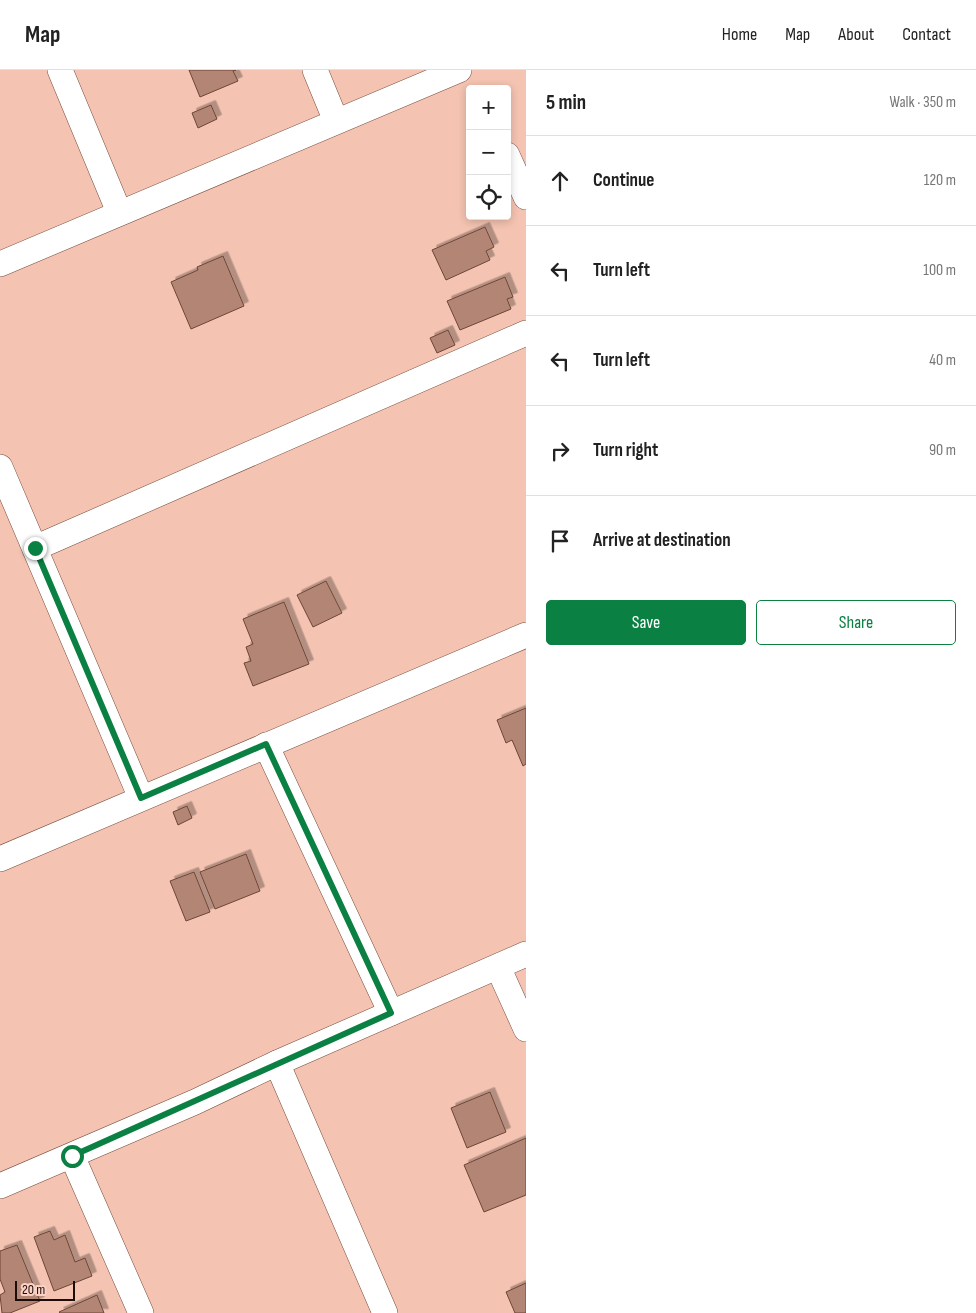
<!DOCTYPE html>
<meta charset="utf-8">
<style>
:root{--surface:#fff;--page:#f2f2f2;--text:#222;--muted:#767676;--line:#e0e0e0;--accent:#0b8043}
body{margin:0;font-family:"Sofia Sans Condensed",sans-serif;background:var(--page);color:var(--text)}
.controls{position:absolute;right:15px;top:15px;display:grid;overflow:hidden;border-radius:5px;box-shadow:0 2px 8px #0003}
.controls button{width:45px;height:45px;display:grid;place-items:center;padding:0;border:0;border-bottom:1px solid var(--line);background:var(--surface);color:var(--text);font:25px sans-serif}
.scale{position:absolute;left:15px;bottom:12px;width:60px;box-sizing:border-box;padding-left:5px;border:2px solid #1d0c07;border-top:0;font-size:14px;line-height:18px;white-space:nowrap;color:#1d0c07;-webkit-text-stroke:4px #fbd2c4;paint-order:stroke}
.stop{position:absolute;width:15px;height:15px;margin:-11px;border:4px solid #0b8043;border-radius:50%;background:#fff}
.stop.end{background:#0b8043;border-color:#fff;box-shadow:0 1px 5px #0008}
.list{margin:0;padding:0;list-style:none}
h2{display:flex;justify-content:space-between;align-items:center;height:65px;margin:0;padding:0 20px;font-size:21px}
h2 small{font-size:16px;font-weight:400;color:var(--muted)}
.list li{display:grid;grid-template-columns:32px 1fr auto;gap:15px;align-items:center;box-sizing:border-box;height:90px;padding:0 20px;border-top:1px solid var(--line)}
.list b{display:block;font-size:19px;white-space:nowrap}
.list em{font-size:16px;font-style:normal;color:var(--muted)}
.actions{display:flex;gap:10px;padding:15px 20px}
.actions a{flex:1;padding:11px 0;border:1px solid var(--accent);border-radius:5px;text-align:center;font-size:18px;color:var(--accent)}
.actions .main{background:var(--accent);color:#fff}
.icon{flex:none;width:28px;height:28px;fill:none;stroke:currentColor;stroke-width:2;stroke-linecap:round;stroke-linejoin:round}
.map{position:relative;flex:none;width:526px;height:1243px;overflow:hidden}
header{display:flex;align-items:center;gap:30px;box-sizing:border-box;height:70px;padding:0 25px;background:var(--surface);border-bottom:1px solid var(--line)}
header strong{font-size:24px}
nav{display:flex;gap:28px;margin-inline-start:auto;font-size:18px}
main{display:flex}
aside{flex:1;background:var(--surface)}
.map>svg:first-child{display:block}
.building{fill:#b38574;stroke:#6e4536;filter:url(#shadow)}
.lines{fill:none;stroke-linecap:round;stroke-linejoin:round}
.street-casing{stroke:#774d3e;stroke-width:26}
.street{stroke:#fff;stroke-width:25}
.route{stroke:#0b8043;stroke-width:6}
</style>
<header>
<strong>Map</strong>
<nav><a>Home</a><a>Map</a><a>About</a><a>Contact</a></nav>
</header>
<main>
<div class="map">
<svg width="526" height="1243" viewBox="0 0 526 1243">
<defs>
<filter id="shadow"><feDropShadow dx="4.5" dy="-4.5" stdDeviation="0" flood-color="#0004"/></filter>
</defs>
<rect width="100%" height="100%" fill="#f4c3b1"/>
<g class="building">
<path d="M189 0H236L233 1 238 11 200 27Z"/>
<path d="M211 35 217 49 198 58 192 43Z"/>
<path d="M485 157 494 177 486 181 490 190 446 210 432 180Z"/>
<path d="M223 186 244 236 191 259 171 212 198 200 197 197Z"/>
<path d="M505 207 513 227 507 229 511 239 460 260 447 231Z"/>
<path d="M448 260 455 275 437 283 430 268Z"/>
<path d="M326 511 342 543 313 557 297 525Z"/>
<path d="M284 532 309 594 253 616 244 593 251 591 246 577 253 574 243 549Z"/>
<path d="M526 638V694L523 696 512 670 506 673 497 650Z"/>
<path d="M187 736 192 748 178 755 173 742Z"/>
<path d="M246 784 260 821 215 839 200 802Z"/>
<path d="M194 802 210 842 186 851 170 811Z"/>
<path d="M490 1022 506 1062 467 1078 451 1038Z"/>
<path d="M526 1068V1125L484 1142 464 1095Z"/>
<path d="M50 1161 54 1170 65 1165 75 1192 85 1188 92 1206 54 1221 34 1167Z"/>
<path d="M17 1175 40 1231 10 1243H2L0 1225 5 1222 0 1209V1181Z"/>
<path d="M526 1213V1243H515L506 1222Z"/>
<path d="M97 1225 104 1243H60L59 1242Z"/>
</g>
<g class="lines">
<defs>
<g id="street">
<path d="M60 0 119 142"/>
<path d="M315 0 336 51"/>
<path d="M507 85 526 127"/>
<path d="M0 194 459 0"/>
<path d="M0 397 141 728"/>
<path d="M35 478 526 263"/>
<path d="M266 675 391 943"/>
<path d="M0 789 526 565"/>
<path d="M498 897 526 959"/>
<path d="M277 993 385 1243"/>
<path d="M72 1086 141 1243"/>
<path d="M0 1116 195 1032 277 993 526 884"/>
</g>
</defs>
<use href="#street" class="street-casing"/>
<use href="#street" class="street"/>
</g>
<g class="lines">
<path class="route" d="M35 478 141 728 266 674 391 943 72 1086"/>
</g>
</svg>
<div class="controls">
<button>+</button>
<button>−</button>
<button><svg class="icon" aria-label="locate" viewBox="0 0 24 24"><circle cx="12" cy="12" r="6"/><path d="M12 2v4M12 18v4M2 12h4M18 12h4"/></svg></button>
</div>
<div class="scale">20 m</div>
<div class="stop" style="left:72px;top:1086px"></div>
<div class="stop end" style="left:35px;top:478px"></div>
</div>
<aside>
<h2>5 min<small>Walk · 350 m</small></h2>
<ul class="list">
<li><svg class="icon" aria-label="ahead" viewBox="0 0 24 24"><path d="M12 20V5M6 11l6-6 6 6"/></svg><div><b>Continue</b></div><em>120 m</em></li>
<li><svg class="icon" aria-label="left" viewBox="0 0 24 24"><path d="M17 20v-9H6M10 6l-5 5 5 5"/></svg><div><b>Turn left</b></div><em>100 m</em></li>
<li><svg class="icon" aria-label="left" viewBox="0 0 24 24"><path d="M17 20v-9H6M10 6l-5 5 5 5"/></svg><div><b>Turn left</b></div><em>40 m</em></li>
<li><svg class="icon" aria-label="right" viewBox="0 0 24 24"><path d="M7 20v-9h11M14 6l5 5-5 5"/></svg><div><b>Turn right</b></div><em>90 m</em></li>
<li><svg class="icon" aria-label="arrive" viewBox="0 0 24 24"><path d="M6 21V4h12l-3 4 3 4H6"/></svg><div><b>Arrive at destination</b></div></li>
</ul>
<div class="actions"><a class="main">Save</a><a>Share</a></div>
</aside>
</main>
